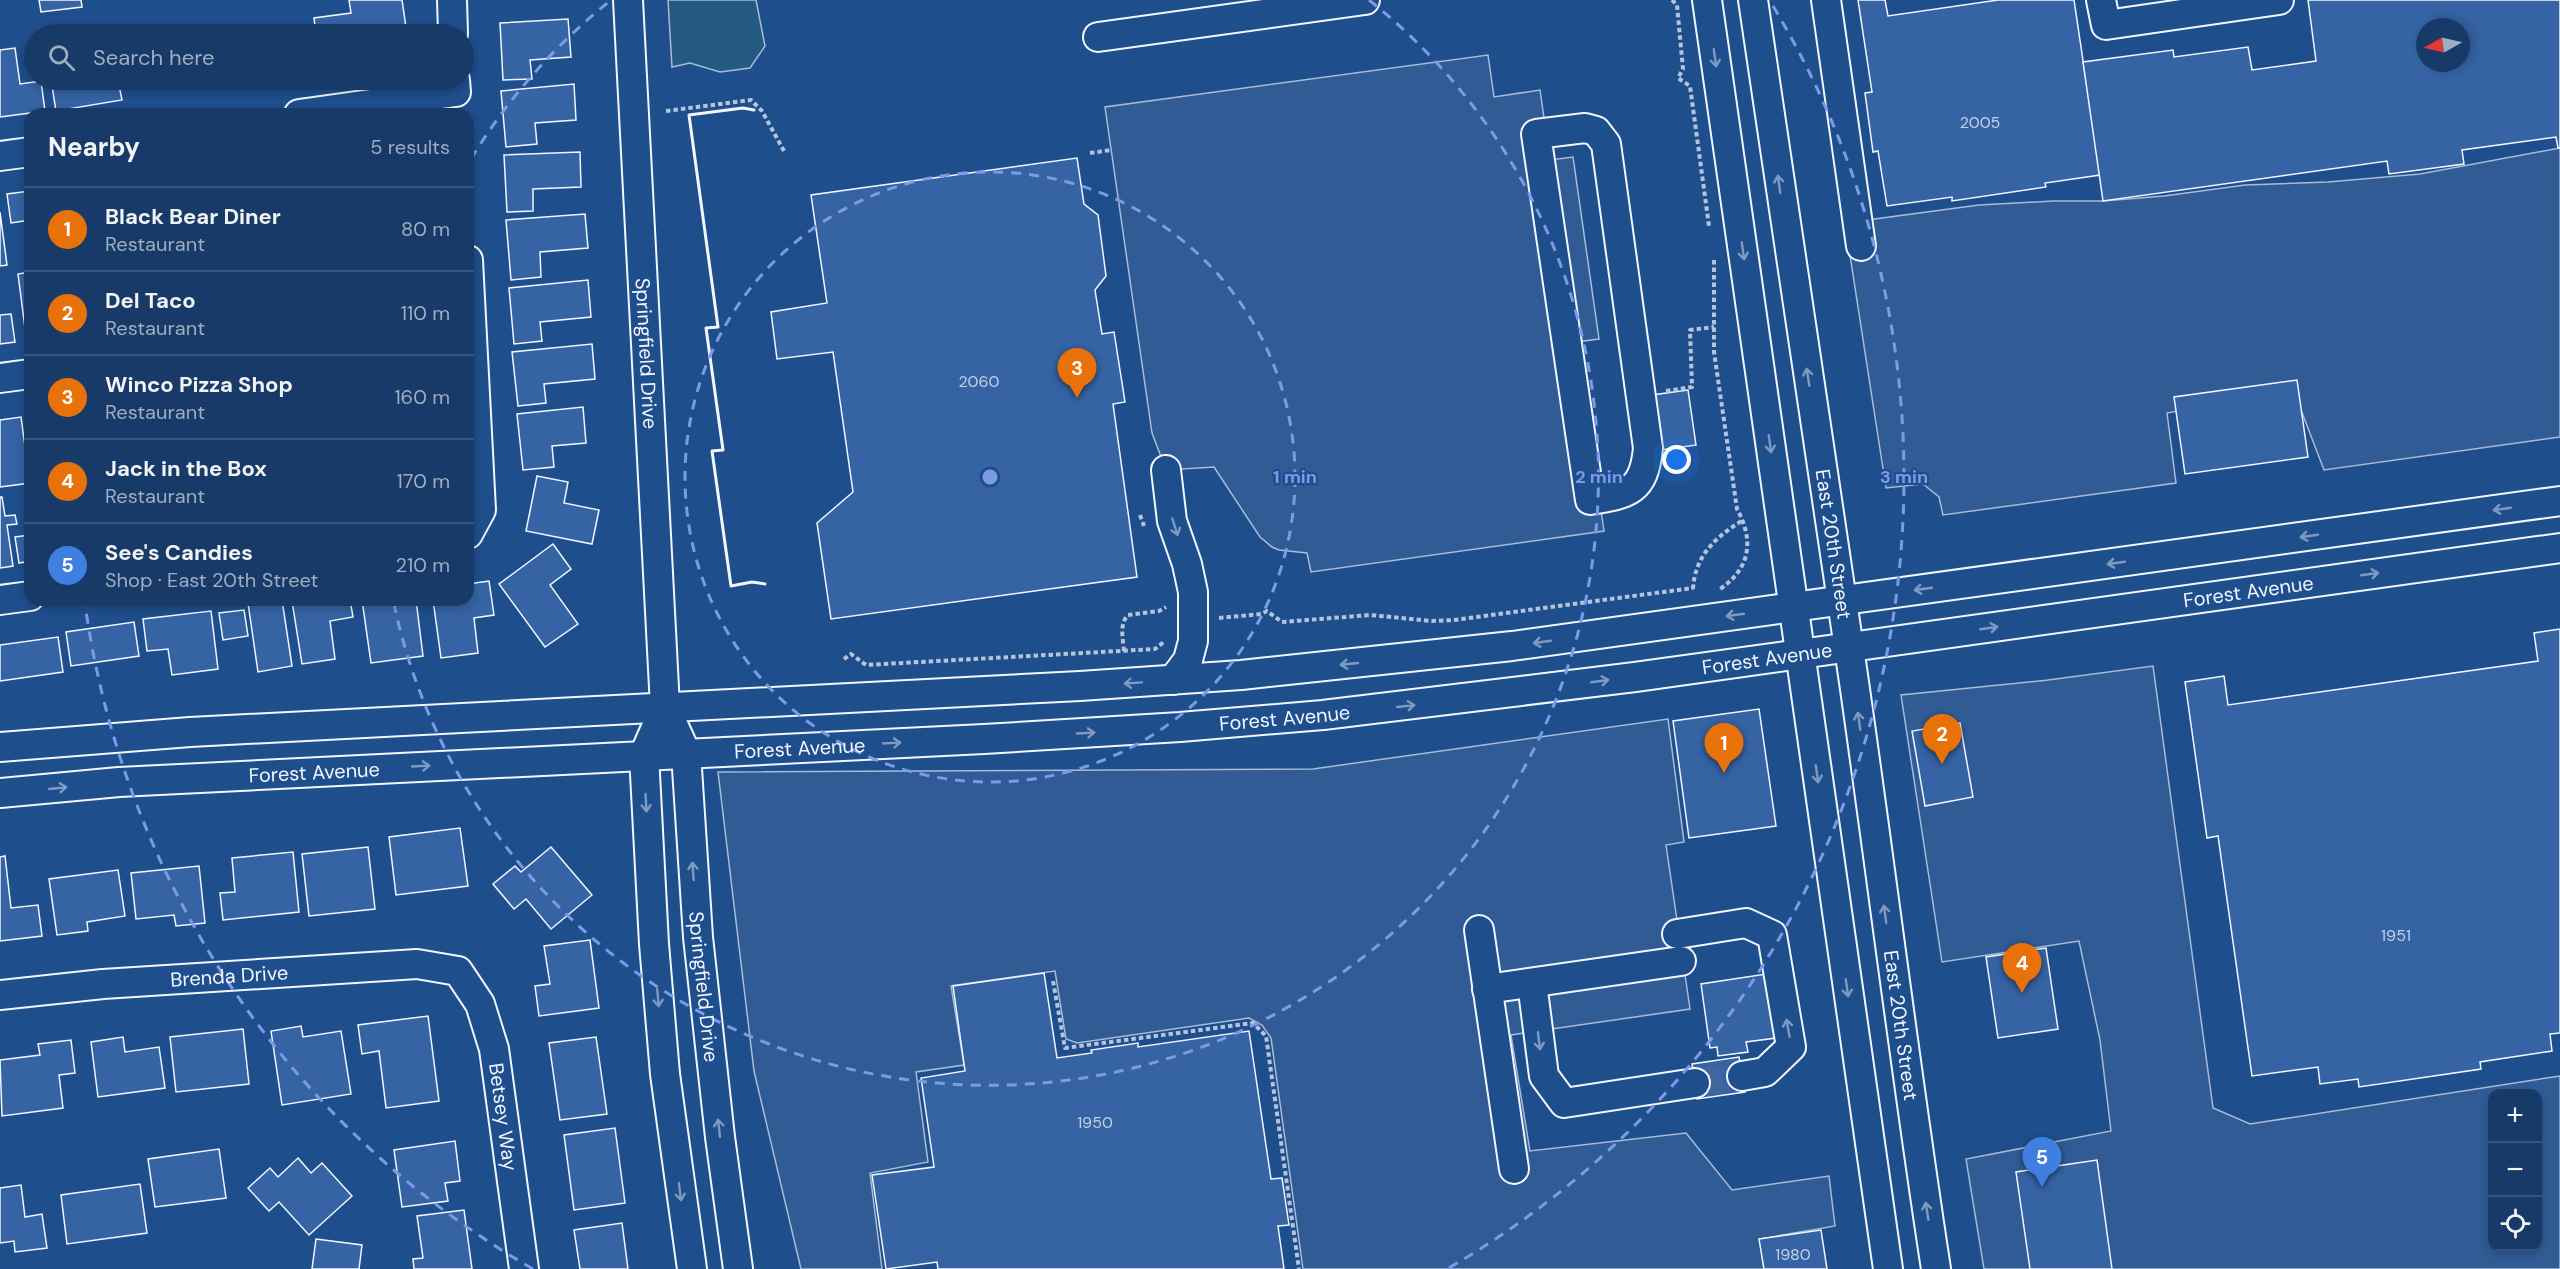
<!DOCTYPE html>
<meta charset="utf-8">
<style>
:root{--surface:#173a69;--page:#20416f;--text:#f1f3f6;--muted:#9eadc0;--line:#36547d;--accent:#ffb74d}
body{margin:0;font-family:"DM Sans",sans-serif;background:var(--page);color:var(--text)}
.controls{position:absolute;right:18px;bottom:18px;display:grid;overflow:hidden;border-radius:12px;box-shadow:0 3px 9px #0003}
.controls button{width:54px;height:54px;display:grid;place-items:center;padding:0;border:0;border-bottom:2px solid var(--line);background:var(--surface);color:var(--text);font:30px sans-serif}
.compass{position:absolute;left:2416px;top:18px;width:54px;height:54px;border-radius:50%;background:var(--surface);box-shadow:0 3px 9px #0003;rotate:262deg}
.you{position:absolute;left:1677px;top:460px;width:21px;height:21px;margin:-15px;border:4px solid #fff;border-radius:50%;background:#1a73e8;box-shadow:0 0 0 9px #1a73e833}
.badge{display:grid;place-items:center;width:39px;height:39px;border-radius:50%;background:var(--accent);color:#fff;font-size:20px;font-weight:700}
.pin{position:absolute;translate:-50% -50px;filter:drop-shadow(0 2px 3px #0008)}
.pin::after{content:'';position:absolute;top:32px;width:21px;height:18px;background:inherit;clip-path:polygon(0 0,100% 0,50% 100%)}
.list{margin:0;padding:0;list-style:none}
h2{display:flex;justify-content:space-between;align-items:center;height:78px;margin:0;padding:0 24px;font-size:26px}
h2 small{font-size:20px;font-weight:400;color:var(--muted)}
.list li{display:grid;grid-template-columns:39px 1fr auto;gap:18px;align-items:center;box-sizing:border-box;height:84px;padding:0 24px;border-top:2px solid var(--line)}
.list b{display:block;font-size:22px;white-space:nowrap}
.list p{margin:0;font-size:20px;white-space:nowrap;color:var(--muted)}
.list em{font-size:20px;font-style:normal;color:var(--muted)}
.icon{flex:none;width:33px;height:33px;fill:none;stroke:currentColor;stroke-width:2;stroke-linecap:round;stroke-linejoin:round}
.map{position:relative;flex:none;width:2560px;height:1269px;overflow:hidden}
.search{position:absolute;background:var(--surface);box-shadow:0 3px 9px #0003;left:24px;top:24px;width:450px;height:66px;display:flex;align-items:center;gap:15px;box-sizing:border-box;padding:0 21px;border-radius:33px;color:var(--muted);font-size:22px}
.panel{position:absolute;background:var(--surface);box-shadow:0 3px 9px #0003;left:24px;top:108px;width:450px;height:498px;border-radius:18px}
.map>svg:first-child{display:block}
.green{fill:#245a82;stroke:#a8bbd7;stroke-width:1.5}
.parking{fill:#305b95;stroke:#a8bbd7;stroke-width:1.5;fill-rule:evenodd}
.building{fill:#3563a3;stroke:#f2f6ff;stroke-width:1.5;fill-rule:evenodd}
.lines{fill:none;stroke-linecap:round;stroke-linejoin:round}
.minor-tunnel{stroke:#3f679d;stroke-width:28;stroke-dasharray:28 14;stroke-linecap:butt}
.minor-casing{stroke:#f2f6ff;stroke-width:32}
.path{stroke:#b3c4dc;stroke-width:4;stroke-dasharray:4.5 3;stroke-linecap:butt}
.minor{stroke:#1f4e8c;stroke-width:28}
.wall{stroke:#f2f6ff;stroke-width:3}
.oneway{stroke:#7e9ac0}
.ring{fill:none;stroke:#7d9aea;stroke-width:3;stroke-dasharray:10 8}
.labels{text-anchor:middle;stroke-width:4.5;stroke-linejoin:round;paint-order:stroke}
.number-label{font-size:16px;fill:#c3d1e8}
.street-label{font-size:20px;fill:#f2f6ff;stroke:#1f4e8c}
.centre{fill:#7d9aea;stroke:#1f4e8c;stroke-width:3}
.ring-label{font-size:18px;text-anchor:middle;font-weight:bold;fill:#7d9aea;stroke:#1f4e8c;stroke-width:4.5;stroke-linejoin:round;paint-order:stroke}
</style>
<div class="map">
<svg width="2560" height="1269" viewBox="0 0 2560 1269">
<rect width="100%" height="100%" fill="#1f4e8c"/>
<path class="green" d="M668 0H756L765 46 750 68 720 72 690 63 672 67Z"/>
<g class="parking">
<path d="M1488 55 1494 97 1540 90 1550 160 1573 157 1599 339 1576 342 1604 531 1311 572 1307 553 1279 550 1272 547 1260 537 1214 467 1166 470 1152 433 1105 107Z"/>
<path d="M2560 148V437L2324 470 2293 389 2167 413 2176 483 1943 515 1939 497 1923 484 1886 488 1845 223 1979 205 2053 201H2103L2164 196 2245 185 2328 182 2420 174Z"/>
<path d="M2153 666 2213 1108 2250 1124 2560 1076V1269H1984L1966 1159 2111 1131 2100 1040 2079 941 1942 962 1901 695 2048 680ZM2492 1094H2538V1246H2492Z"/>
<path d="M1668 719 1684 842 1666 845 1690 1009 1511 1035 1530 1151 1686 1133 1732 1190 1829 1176 1835 1226 1760 1239 1764 1269H1303L1271 1038 1262 1025 1249 1018 1077 1043 1066 1039 1055 971 951 986 964 1065 916 1072 928 1162 870 1173 882 1269H801L754 1071 718 772 1313 769Z"/>
</g>
<g class="building">
<path d="M39 0H81L82 7 41 12Z"/>
<path d="M349 0H402L407 34H316L314 18 351 13Z"/>
<path d="M1858 0H1885L1888 16 1998 0H2074L2100 175 2045 183 2046 187 1952 201V197L1887 206 1878 151 1873 152 1865 93 1872 92Z"/>
<path d="M2308 0H2560V148H2558L2556 137 2462 150 2464 164 2389 174 2387 161 2103 201 2083 62 2173 50 2174 57 2248 47 2252 70 2316 61ZM2425 27H2461V63H2425Z"/>
<path d="M568 19 571 57 530 60 532 79 503 80 500 23Z"/>
<path d="M15 48 20 84 41 81 45 111 0 117V50Z"/>
<path d="M51 80H118L122 100 56 111Z"/>
<path d="M574 84 576 120 535 123 537 144 506 147 501 91Z"/>
<path d="M580 152 581 187 533 189V211L507 212 504 155Z"/>
<path d="M1077 158 1084 204 1098 215 1106 276 1095 290 1102 334 1114 332 1125 402 1113 404 1137 577 831 619 817 523 853 492 833 352 777 359 771 312 827 303 811 195Z"/>
<path d="M30 191V220L11 223 7 194Z"/>
<path d="M0 212 7 265 0 266Z"/>
<path d="M585 214 588 248 540 252 541 277 511 280 506 220Z"/>
<path d="M30 272V336H26L18 274Z"/>
<path d="M588 280 591 317 540 322 542 341 514 344 509 288Z"/>
<path d="M11 314 15 342 0 344V315Z"/>
<path d="M592 344 595 379 544 384 546 403 518 406 512 352Z"/>
<path d="M2297 380 2308 457 2185 474 2174 397Z"/>
<path d="M1688 390 1696 445 1660 450 1652 395Z"/>
<path d="M583 407 586 443 552 446 554 467 523 470 517 414Z"/>
<path d="M21 417 30 483 0 487V420Z"/>
<path d="M537 476 568 482 564 503 599 510 592 544 526 531Z"/>
<path d="M0 497H2L5 516 15 515 17 524 7 525 13 566 0 568Z"/>
<path d="M30 535V561L19 563 15 537Z"/>
<path d="M553 544 571 569 550 585 578 624 545 647 499 584Z"/>
<path d="M489 581 494 615 474 618 478 653 441 658 433 600H468V584Z"/>
<path d="M271 600H282L292 666 258 672 248 603Z"/>
<path d="M350 600 353 617 330 621 335 659 302 664 292 601Z"/>
<path d="M362 600H416L423 656 371 663Z"/>
<path d="M244 610 248 636 223 640 219 613Z"/>
<path d="M211 611 218 669 172 675 168 649 147 651 143 619Z"/>
<path d="M134 622 139 656 71 666 66 632Z"/>
<path d="M2560 629V1033L2550 1034 2552 1051 2480 1062 2481 1069 2359 1087 2358 1079 2320 1084 2318 1067 2252 1076 2218 836 2207 838 2185 682 2224 676 2228 705 2538 661 2534 633Z"/>
<path d="M58 637 63 672 0 681V645Z"/>
<path d="M1759 709 1776 826 1689 838 1673 721Z"/>
<path d="M1960 723 1973 797 1925 806 1912 731Z"/>
<path d="M460 828 468 886 396 895 389 837Z"/>
<path d="M368 847 375 909 309 916 302 854Z"/>
<path d="M551 847 592 895 551 929 526 899 514 909 493 884 515 866 521 872Z"/>
<path d="M293 852 299 912 223 920 220 893 235 892 232 858Z"/>
<path d="M5 856 11 908 38 905 42 936 0 941V857Z"/>
<path d="M199 866 205 923 176 926 174 915 136 919 131 873Z"/>
<path d="M118 870 125 916 87 922 88 931 57 935 49 879Z"/>
<path d="M590 940 599 1008 539 1016 535 986 550 984 544 946Z"/>
<path d="M2046 948 2058 1029 1998 1038 1986 957Z"/>
<path d="M1044 973 1057 1058 1092 1053 1091 1050 1138 1043V1047L1249 1031 1271 1179 1282 1178 1289 1225 1278 1226 1284 1269H938L937 1262 886 1269 872 1175 934 1167 921 1078 965 1071 953 986Z"/>
<path d="M1766 974 1776 1038 1746 1042 1748 1052 1718 1056 1717 1047 1710 1048 1701 984Z"/>
<path d="M428 1016 439 1101 386 1108 379 1051 362 1054 358 1025Z"/>
<path d="M301 1026 303 1037 341 1031 351 1094 282 1105 271 1031Z"/>
<path d="M243 1029 249 1084 176 1092 170 1037Z"/>
<path d="M123 1037 125 1052 159 1047 165 1088 98 1097 91 1042Z"/>
<path d="M596 1037 607 1114 560 1120 549 1043Z"/>
<path d="M71 1040 75 1073 59 1075 63 1108 2 1116 0 1060 40 1055 38 1044Z"/>
<path d="M1739 1057 1745 1092 1697 1099 1692 1064Z"/>
<path d="M615 1128 625 1203 574 1210 564 1135Z"/>
<path d="M455 1141 460 1181 445 1183 448 1201 402 1207 394 1150Z"/>
<path d="M219 1149 226 1198 155 1207 148 1159Z"/>
<path d="M298 1158 311 1173 322 1163 352 1196 309 1235 279 1202 269 1211 248 1188 270 1168 278 1177Z"/>
<path d="M2097 1160 2112 1269H2030L2016 1172Z"/>
<path d="M140 1184 147 1233 67 1244 61 1195Z"/>
<path d="M21 1185 25 1217 42 1214 47 1248 15 1252 14 1241 0 1243V1188Z"/>
<path d="M464 1210 472 1269H414L413 1259 423 1258 417 1216Z"/>
<path d="M622 1223 628 1269H580L574 1230Z"/>
<path d="M1821 1230 1827 1269H1764L1759 1239Z"/>
<path d="M316 1239 362 1245 359 1269H312Z"/>
</g>
<g class="lines">
<path class="minor-tunnel" d="M1695 1083 1742 1076"/>
<defs>
<g id="minor">
<path d="M452 0 453 34"/>
<path id="s1" d="M628 0 665 707 686 753 698 937 720 1137 738 1269"/>
<path d="M1707 0 1888 1269"/>
<path id="s2" d="M1753 0C1785 228 1821 455 1854 682 1882 878 1906 1074 1936 1269"/>
<path d="M1826 0 1861 246"/>
<path d="M2101 0 2106 25 2279 0"/>
<path d="M1098 37 1365 0"/>
<path d="M299 114 456 92 455 80"/>
<path d="M1585 128 1596 131 1606 144 1648 448C1644 491 1629 494 1590 500L1536 134Z"/>
<path d="M0 156 30 152"/>
<path d="M468 260 481 510 468 534"/>
<path d="M0 378 30 374"/>
<path d="M1166 470 1172 521 1187 564 1193 592V641L1188 660 1173 680"/>
<path d="M0 600 30 596"/>
<path d="M665 707 644 755 654 944 665 1074 692 1269"/>
<path d="M0 747 190 732 1080 686 1241 675 1512 646 2560 501"/>
<path id="s3" d="M0 793 119 782 984 739 1180 727 1323 715 1635 677 2560 548"/>
<path d="M1479 930 1514 1169"/>
<path d="M1677 934 1746 923 1772 935 1791 1047 1765 1072 1742 1076"/>
<path d="M1532 983 1544 1076 1564 1103 1695 1083"/>
<path d="M1487 989 1681 961"/>
<path id="s4" d="M0 995 103 984 417 964 458 971 480 1004 494 1049 524 1269"/>
</g>
</defs>
<use href="#minor" class="minor-casing"/>
<g class="path">
<path d="M1672 0 1677 5 1683 69 1678 78 1690 86 1709 226"/>
<path d="M666 111 751 100 762 111 784 151"/>
<path d="M1090 153 1111 150"/>
<path d="M1714 260V352L1737 509C1754 540 1751 568 1720 589"/>
<path d="M1666 391 1692 387 1690 330 1714 327"/>
<path d="M1140 515 1144 526"/>
<path d="M1693 589C1695 555 1716 537 1743 520"/>
<path d="M1219 618 1261 614 1267 611 1282 622 1370 615 1432 621 1454 620 1693 588"/>
<path d="M1124 651C1123 639 1119 624 1128 615L1159 611 1166 607"/>
<path d="M844 659 851 654 866 665 1155 649 1165 641"/>
<path d="M1053 981 1065 1048 1253 1023 1266 1036 1299 1269"/>
</g>
<use href="#minor" class="minor"/>
<path class="wall" d="M754 110 743 108 689 115 718 327 706 328 723 450 712 451 731 586 752 582 765 584"/>
</g>
<defs><path id="oneway-shaft" d="M-6 0H5M1.5-3L5.5 0L1.5 3" fill="none" stroke-width="1.6" stroke-linecap="round" stroke-linejoin="round" transform="scale(1.5)"/></defs>
<g class="oneway">
<use href="#oneway-shaft" transform="translate(1715 58) rotate(82)"/>
<use href="#oneway-shaft" transform="translate(1779 184) rotate(-98)"/>
<use href="#oneway-shaft" transform="translate(1743 251) rotate(82)"/>
<use href="#oneway-shaft" transform="translate(1808 377) rotate(-99)"/>
<use href="#oneway-shaft" transform="translate(1770 444) rotate(82)"/>
<use href="#oneway-shaft" transform="translate(2502 509) rotate(172)"/>
<use href="#oneway-shaft" transform="translate(1175 527) rotate(72)"/>
<use href="#oneway-shaft" transform="translate(2309 536) rotate(172)"/>
<use href="#oneway-shaft" transform="translate(2116 563) rotate(172)"/>
<use href="#oneway-shaft" transform="translate(2370 574) rotate(-8)"/>
<use href="#oneway-shaft" transform="translate(1923 589) rotate(172)"/>
<use href="#oneway-shaft" transform="translate(1735 615) rotate(172)"/>
<use href="#oneway-shaft" transform="translate(1989 628) rotate(-8)"/>
<use href="#oneway-shaft" transform="translate(1542 642) rotate(172)"/>
<use href="#oneway-shaft" transform="translate(1349 664) rotate(174)"/>
<use href="#oneway-shaft" transform="translate(1600 681) rotate(-8)"/>
<use href="#oneway-shaft" transform="translate(1133 683) rotate(176)"/>
<use href="#oneway-shaft" transform="translate(1406 706) rotate(-6)"/>
<use href="#oneway-shaft" transform="translate(1859 721) rotate(-98)"/>
<use href="#oneway-shaft" transform="translate(1086 733) rotate(-3)"/>
<use href="#oneway-shaft" transform="translate(892 743) rotate(-3)"/>
<use href="#oneway-shaft" transform="translate(421 766) rotate(-3)"/>
<use href="#oneway-shaft" transform="translate(1817 774) rotate(82)"/>
<use href="#oneway-shaft" transform="translate(58 788) rotate(-6)"/>
<use href="#oneway-shaft" transform="translate(646 803) rotate(87)"/>
<use href="#oneway-shaft" transform="translate(693 871) rotate(-94)"/>
<use href="#oneway-shaft" transform="translate(1885 914) rotate(-98)"/>
<use href="#oneway-shaft" transform="translate(1847 988) rotate(82)"/>
<use href="#oneway-shaft" transform="translate(658 998) rotate(85)"/>
<use href="#oneway-shaft" transform="translate(1788 1028) rotate(-100)"/>
<use href="#oneway-shaft" transform="translate(1539 1041) rotate(83)"/>
<use href="#oneway-shaft" transform="translate(719 1128) rotate(-96)"/>
<use href="#oneway-shaft" transform="translate(680 1192) rotate(83)"/>
<use href="#oneway-shaft" transform="translate(1927 1211) rotate(-99)"/>
</g>
<g class="ring">
<circle cx="990" cy="477" r="305"/>
<path d="M471 159A609 609 0 0 1 611 0M1369 0A609 609 0 1 1 394 604"/>
<path d="M533 1269A914 914 0 0 1 85 604M1773 6A914 914 0 0 1 1447 1269"/>
</g>
<g class="labels">
<g class="number-label">
<text x="1980" y="128">2005</text>
<text x="979" y="387">2060</text>
<text x="2396" y="941">1951</text>
<text x="1095" y="1128">1950</text>
<text x="1793" y="1260">1980</text>
</g>
<g class="street-label">
<text dy="7" stroke="none"><textPath href="#s1" startOffset="354">Springfield Drive</textPath></text>
<text dy="7" stroke="none"><textPath href="#s2" startOffset="550">East 20th Street</textPath></text>
<text dy="7" stroke="none"><textPath href="#s3" startOffset="2259">Forest Avenue</textPath></text>
<text dy="7" stroke="none"><textPath href="#s3" startOffset="1773">Forest Avenue</textPath></text>
<text dy="7" stroke="none"><textPath href="#s3" startOffset="1287">Forest Avenue</textPath></text>
<text dy="7" stroke="none"><textPath href="#s3" startOffset="801">Forest Avenue</textPath></text>
<text dy="7" stroke="none"><textPath href="#s3" startOffset="315">Forest Avenue</textPath></text>
<text dy="7" stroke="none"><textPath href="#s4" startOffset="230">Brenda Drive</textPath></text>
<text dy="7" stroke="none"><textPath href="#s1" startOffset="993">Springfield Drive</textPath></text>
<text dy="7" stroke="none"><textPath href="#s2" startOffset="1036">East 20th Street</textPath></text>
<text dy="7" stroke="none"><textPath href="#s4" startOffset="615">Betsey Way</textPath></text>
</g>
</g>
<circle cx="990" cy="477" r="9" class="centre"/>
<g class="ring-label">
<text x="1295" y="483">1 min</text>
<text x="1599" y="483">2 min</text>
<text x="1904" y="483">3 min</text>
</g>
</svg>
<div class="controls">
<button>+</button>
<button>−</button>
<button><svg class="icon" aria-label="locate" viewBox="0 0 24 24"><circle cx="12" cy="12" r="6"/><path d="M12 2v4M12 18v4M2 12h4M18 12h4"/></svg></button>
</div>
<svg class="compass" viewBox="-18 -18 36 36"><path d="M0-13l5 13h-10z" fill="#e53935"/><path d="M0 13l5-13h-10z" fill="#9eadc0"/></svg>
<div class="you"></div>
<div class="pin badge" style="left:1724px;top:773px;background:#e8710a">1</div>
<div class="pin badge" style="left:1942px;top:764px;background:#e8710a">2</div>
<div class="pin badge" style="left:1077px;top:398px;background:#e8710a">3</div>
<div class="pin badge" style="left:2022px;top:993px;background:#e8710a">4</div>
<div class="pin badge" style="left:2042px;top:1187px;background:#3f7fe0">5</div>
<div class="search"><svg class="icon" aria-label="search" viewBox="0 0 24 24"><circle cx="10" cy="10" r="6"/><path d="M15 15l6 6"/></svg>Search here</div>
<section class="panel">
<h2>Nearby<small>5 results</small></h2>
<ul class="list">
<li><span class="badge" style="background:#e8710a">1</span><div><b>Black Bear Diner</b><p>Restaurant</p></div><em>80 m</em></li>
<li><span class="badge" style="background:#e8710a">2</span><div><b>Del Taco</b><p>Restaurant</p></div><em>110 m</em></li>
<li><span class="badge" style="background:#e8710a">3</span><div><b>Winco Pizza Shop</b><p>Restaurant</p></div><em>160 m</em></li>
<li><span class="badge" style="background:#e8710a">4</span><div><b>Jack in the Box</b><p>Restaurant</p></div><em>170 m</em></li>
<li><span class="badge" style="background:#3f7fe0">5</span><div><b>See's Candies</b><p>Shop · East 20th Street</p></div><em>210 m</em></li>
</ul>
</section>
</div>
